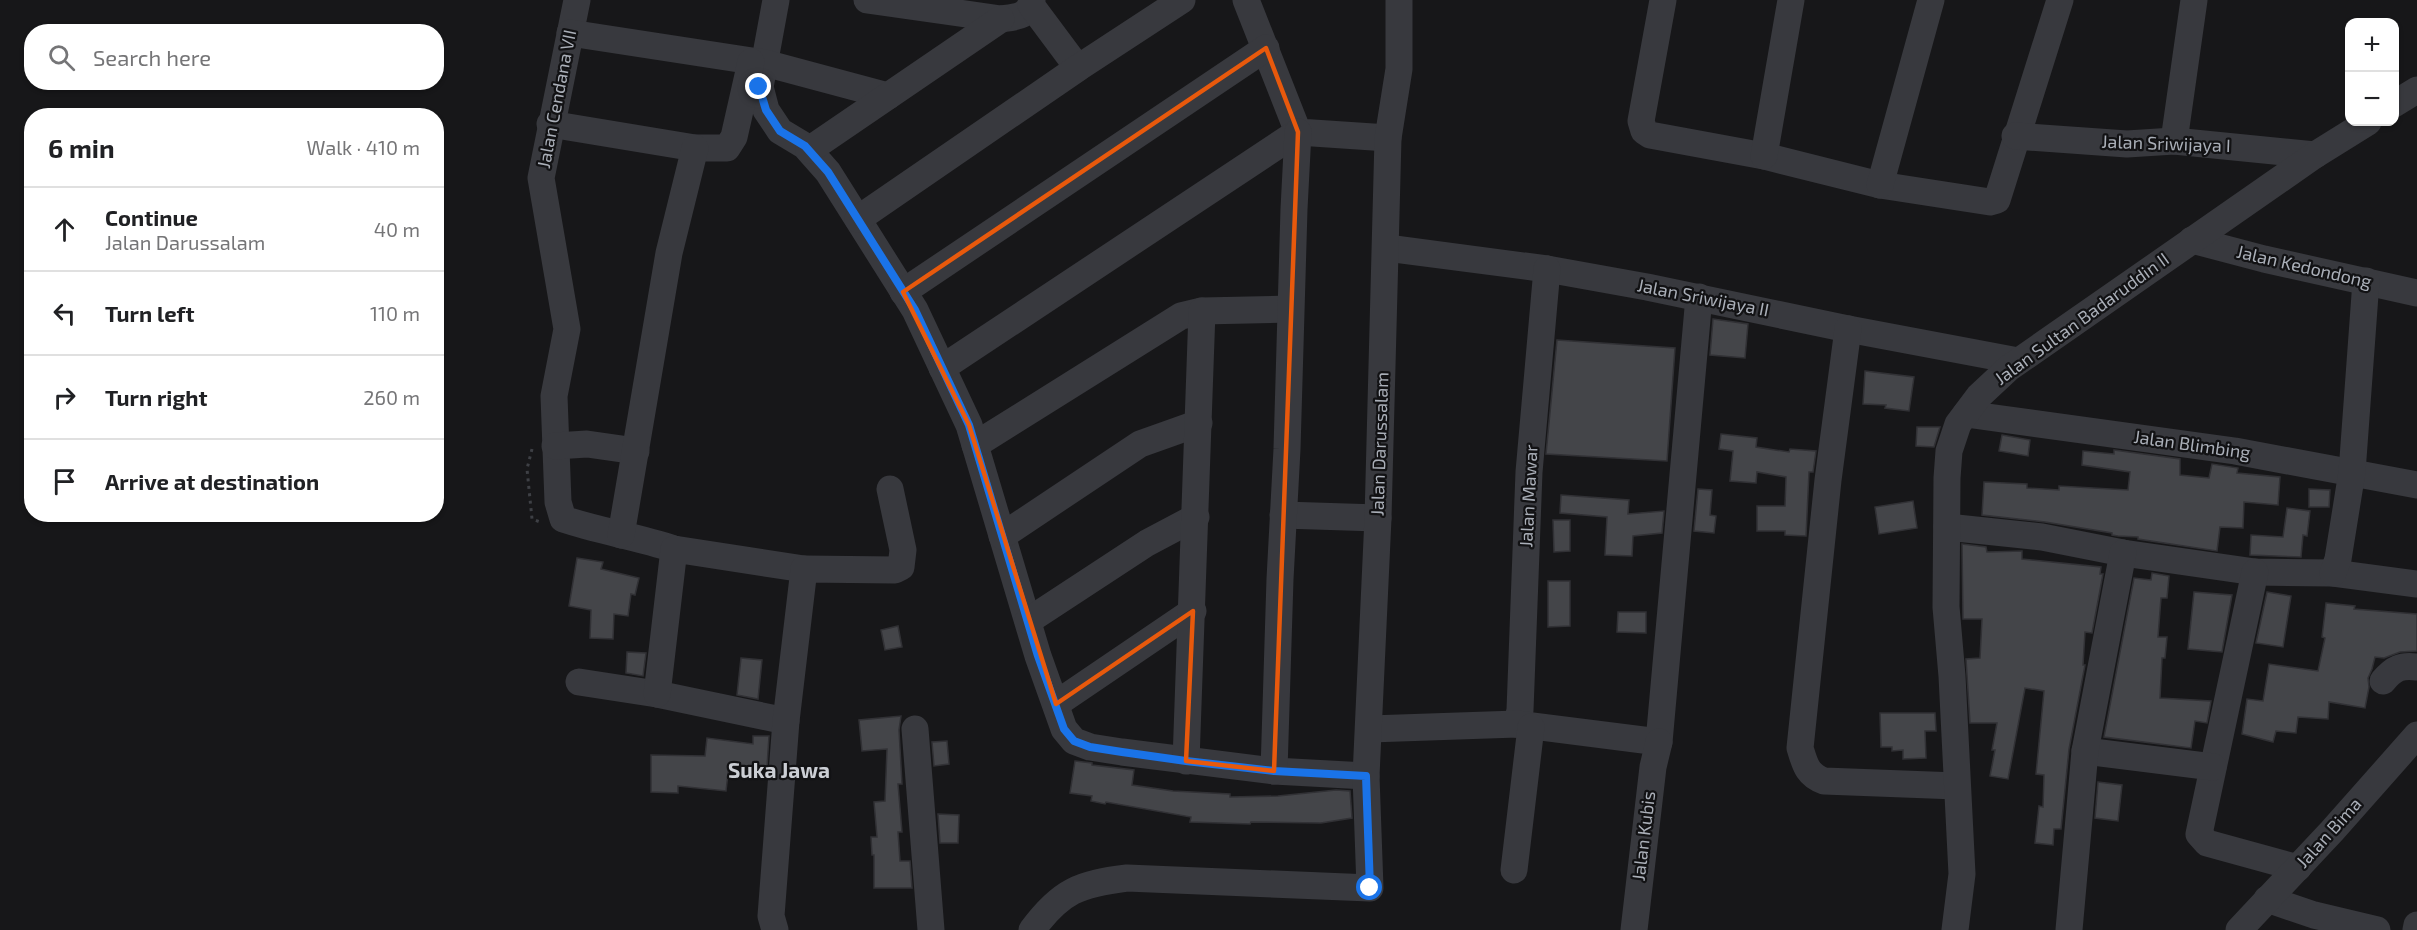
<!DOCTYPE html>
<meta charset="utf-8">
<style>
:root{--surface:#fff;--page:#f2f2f2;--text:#202124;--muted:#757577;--line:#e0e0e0}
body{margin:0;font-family:"Exo 2",sans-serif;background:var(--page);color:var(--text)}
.controls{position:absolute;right:18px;top:18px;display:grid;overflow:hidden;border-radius:12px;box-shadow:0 2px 4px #0004}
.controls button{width:54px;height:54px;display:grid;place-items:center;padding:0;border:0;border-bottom:2px solid var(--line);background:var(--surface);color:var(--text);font:30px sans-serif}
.stop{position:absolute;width:18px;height:18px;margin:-14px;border:4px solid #1a73e8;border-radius:50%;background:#fff}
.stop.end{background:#1a73e8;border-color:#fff;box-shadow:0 2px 6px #0008}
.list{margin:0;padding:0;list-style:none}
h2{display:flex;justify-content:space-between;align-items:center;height:78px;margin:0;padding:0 24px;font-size:26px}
h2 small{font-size:20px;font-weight:400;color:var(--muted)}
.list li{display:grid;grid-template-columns:39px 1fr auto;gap:18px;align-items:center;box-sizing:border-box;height:84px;padding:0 24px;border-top:2px solid var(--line)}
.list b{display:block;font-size:22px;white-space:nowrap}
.list p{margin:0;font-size:20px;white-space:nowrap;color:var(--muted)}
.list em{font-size:20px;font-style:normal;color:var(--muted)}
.icon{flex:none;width:33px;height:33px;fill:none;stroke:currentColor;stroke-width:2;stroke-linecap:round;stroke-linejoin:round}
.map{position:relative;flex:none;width:2417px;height:930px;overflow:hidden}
.search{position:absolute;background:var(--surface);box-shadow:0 2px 4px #0004;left:24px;top:24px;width:420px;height:66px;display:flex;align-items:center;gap:15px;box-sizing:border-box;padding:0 21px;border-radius:24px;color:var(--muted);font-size:22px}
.panel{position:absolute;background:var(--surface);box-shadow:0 2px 4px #0004;left:24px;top:108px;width:420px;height:414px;border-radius:24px}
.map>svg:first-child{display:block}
.building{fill:#444549;stroke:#313135;stroke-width:1.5}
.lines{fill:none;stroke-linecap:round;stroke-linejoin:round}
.path{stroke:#3e4045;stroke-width:3;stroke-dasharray:3 4.5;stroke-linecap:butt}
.minor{stroke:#38393e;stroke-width:27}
.route{stroke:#1a73e8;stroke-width:8}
.marked{fill:none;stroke:#e8590c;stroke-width:4.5;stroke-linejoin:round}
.labels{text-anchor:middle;stroke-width:4.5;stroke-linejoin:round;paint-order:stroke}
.street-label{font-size:18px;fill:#aaafb8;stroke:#121214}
.quarter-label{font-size:21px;font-weight:bold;fill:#cbced4;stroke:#121214}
</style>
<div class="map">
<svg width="2417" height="930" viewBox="0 0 2417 930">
<rect width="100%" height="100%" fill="#171719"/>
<g class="building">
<path d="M1713 319 1748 324 1745 358 1710 355Z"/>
<path d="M1557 340 1675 348 1667 461 1546 454Z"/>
<path d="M1865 371 1914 377 1909 411 1885 408 1886 405 1863 404Z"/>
<path d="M1917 427H1940L1934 447 1916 446Z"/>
<path d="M1721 434 1757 438 1756 447 1789 452 1790 449 1816 451 1813 472H1809L1806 536 1785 535V531H1757V506H1785L1786 477 1757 472 1756 483 1730 481 1733 451 1719 449Z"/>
<path d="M2002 435 2030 440 2028 456 1999 451Z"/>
<path d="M2114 450 2180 459V475L2209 478 2212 464 2238 468 2237 473 2280 477 2278 505 2244 502 2243 528 2220 527 2217 551 2138 539V537L2118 536 2112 535V533L2045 522 1982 515 1984 482 2027 484V488L2059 490V486L2128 490 2130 472 2082 465 2083 451 2114 454Z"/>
<path d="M1698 489 1712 490 1710 515 1716 516 1714 533 1694 531Z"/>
<path d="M2309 489 2330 490 2329 507H2309Z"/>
<path d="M1561 495 1629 500 1628 514 1664 511 1662 533 1633 536 1632 556 1605 555 1607 517 1560 513Z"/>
<path d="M1913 501 1917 528 1879 534 1875 507Z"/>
<path d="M2287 508 2310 511 2307 536 2303 535 2301 557 2250 555 2251 535 2283 537Z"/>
<path d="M1553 520H1570V551L1554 552Z"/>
<path d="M1962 544 1986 547 1987 552 2022 551V559L2101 567 2100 574H2103L2092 633 2085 632 2083 665H2085L2069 749 2061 829H2054L2053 845 2035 843 2039 806 2043 807 2044 775 2036 774 2044 691 2025 688 2008 779 1990 776 1995 750H1992L1997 723H1970L1966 659 1980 658 1982 619H1963Z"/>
<path d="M577 558 603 562 601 569 639 578 635 595 631 594 628 616 614 614 613 639 590 638 591 610 569 606Z"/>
<path d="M2152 573 2169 576 2167 598H2161L2158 637H2167L2165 658H2162L2160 698 2211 701 2207 723 2195 721 2191 748 2104 737 2134 578 2151 580Z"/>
<path d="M1548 581H1570V626L1548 627Z"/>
<path d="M2194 592 2232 595 2222 652 2188 649Z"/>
<path d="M2267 592 2291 596 2283 647 2256 643Z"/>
<path d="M2326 603 2355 606 2354 609 2417 614V651L2400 652 2384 658 2375 657 2372 669 2368 678 2369 687 2365 708 2329 702 2328 719 2298 717 2296 733 2276 731 2273 742 2242 734 2247 699 2263 701 2269 664 2318 671 2325 638 2322 637Z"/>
<path d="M1618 612H1646V633L1617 632Z"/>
<path d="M898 626 902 647 885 650 881 630Z"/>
<path d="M627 652 646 653 643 676 626 673Z"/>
<path d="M741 658 762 660 758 699 737 695Z"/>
<path d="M1880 713H1935L1936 731H1925L1926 758 1903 759V750L1892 751V747H1881Z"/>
<path d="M901 716 899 730 902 784H898L902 832H898L900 861H910L912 888H874V855H872L871 837H877L874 802 885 801 887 749 862 751 859 720Z"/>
<path d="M753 736H769L767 767 729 765 726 791 678 786V793L651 792V755L705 756 707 738 753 744Z"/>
<path d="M947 741 949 764 934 766 932 742Z"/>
<path d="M1075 761 1092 763V765L1134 770 1132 785 1173 791 1230 794V797L1278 796 1336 790 1350 791 1352 818 1321 823 1251 822 1250 824 1190 822 1191 817 1106 802 1105 804 1091 801 1092 796 1070 793Z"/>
<path d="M2098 782 2122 785 2118 821 2095 818Z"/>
<path d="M938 814 959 815 958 843H940Z"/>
</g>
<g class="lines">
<path class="path" d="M532 449 527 469 532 519 540 522"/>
<g class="minor">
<path d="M577 0 541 178 567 329 554 396 558 502 563 519C599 531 638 537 674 549"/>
<path d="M776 0 760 87 766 110 780 131 805 146 828 172 915 310 969 425 1038 656 1064 729 1074 741 1090 747 1122 752 1274 771 1366 776"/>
<path d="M867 0 1001 19C1015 17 1029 17 1032 0"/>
<path d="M1246 0 1298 132 1388 138"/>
<path d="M1663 0 1641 121 1644 131 1650 135 1764 156 1880 185 1990 202 1997 200 2060 0"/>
<path d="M1031 5 1078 68"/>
<path d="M570 33 765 63 888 96"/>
<path d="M2394 104 2417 90"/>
<path d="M550 124 695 148H727L734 137 751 62"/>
<path d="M2015 136 2127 144 2174 141 2315 155"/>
<path d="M2174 141 2194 0"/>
<path d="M809 150 1001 19"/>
<path d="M1764 156 1791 0"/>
<path d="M1880 185 1931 0"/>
<path d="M858 219 1078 68 1182 0"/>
<path d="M2192 240 2264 259 2417 293"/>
<path d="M1387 248 1547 269 1647 287 1848 329 2018 361"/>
<path d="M903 292 1266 48"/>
<path d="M1848 329 1828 480 1800 748C1805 764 1807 775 1824 781L1957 786"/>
<path d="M942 368 1298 132"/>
<path d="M1966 414 2235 451 2417 485"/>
<path d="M975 445 1181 316 1202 311"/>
<path d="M555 446 587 444 636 451"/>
<path d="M1283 515 1378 518"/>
<path d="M1947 527 2042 537 2123 553 2255 572 2333 573 2417 584"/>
<path d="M621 535 669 253 695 148"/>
<path d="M1002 536 1140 444 1199 423"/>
<path d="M2255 572 2199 834 2207 843 2298 868"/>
<path d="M2333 573 2338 559 2352 472 2366 281"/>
<path d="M1028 621 1147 543 1196 517"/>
<path d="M2383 681C2394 668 2401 665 2417 667"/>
<path d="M579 682 657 694 786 721"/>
<path d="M657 694 674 549 804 569"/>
<path d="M1056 704 1193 611"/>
<path d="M1517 724 1520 710 1529 472 1547 269"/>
<path d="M915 729 931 930"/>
<path d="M1370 729 1517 724 1659 742 1699 297"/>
<path d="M2085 751 2213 767"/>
<path d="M1186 761 1202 311 1290 309"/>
<path d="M1274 771 1280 579 1287 449 1294 209 1298 132"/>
<path d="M1514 870 1531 727"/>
<path d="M2267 899 2314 915 2377 930"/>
<path d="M775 930 771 916 786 721 804 569 895 570 901 567 903 550 890 489"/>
<path d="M1032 930C1061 891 1079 884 1127 878L1370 888 1366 776 1378 518 1388 138 1399 69V0"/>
<path d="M1634 930 1653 767 1659 742"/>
<path d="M1955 930 1962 874 1952 676 1946 607 1947 478 1949 451 1958 424 1979 396 2009 368 2315 155 2368 122"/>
<path d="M2069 930 2085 751 2123 553"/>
<path d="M2239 930 2332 831 2417 735"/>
<path d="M2416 930 2417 925"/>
</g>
</g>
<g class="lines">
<path class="route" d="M759 87 766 110 780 131 805 146 828 172 915 310 969 425 1038 656 1064 729 1074 741 1090 747 1122 752 1186 761 1274 771 1366 776 1370 888"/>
</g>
<path class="marked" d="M1266 48 1298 132 1274 771 1186 761 1193 611 1056 704 969 425 903 292Z"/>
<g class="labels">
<g class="street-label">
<text transform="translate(557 99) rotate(-79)" y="6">Jalan Cendana VII</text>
<text transform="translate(2166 144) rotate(2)" y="6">Jalan Sriwijaya I</text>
<text transform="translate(2304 267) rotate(13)" y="6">Jalan Kedondong</text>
<text transform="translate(1703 298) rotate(11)" y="6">Jalan Sriwijaya II</text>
<text transform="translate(2082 319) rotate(-36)" y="6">Jalan Sultan Badaruddin II</text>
<text transform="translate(1380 444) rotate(-88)" y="6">Jalan Darussalam</text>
<text transform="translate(2192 445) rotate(8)" y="6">Jalan Blimbing</text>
<text transform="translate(1529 496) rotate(-87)" y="6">Jalan Mawar</text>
<text transform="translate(2329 833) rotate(-48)" y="6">Jalan Bima</text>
<text transform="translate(1644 836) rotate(-83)" y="6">Jalan Kubis</text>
</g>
<g class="quarter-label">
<text x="779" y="778">Suka Jawa</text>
</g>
</g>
</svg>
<div class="controls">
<button>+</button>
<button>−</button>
</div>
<div class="stop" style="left:1370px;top:888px"></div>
<div class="stop end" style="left:759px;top:87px"></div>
<div class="search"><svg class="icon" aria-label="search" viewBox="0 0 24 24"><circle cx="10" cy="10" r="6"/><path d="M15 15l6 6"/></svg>Search here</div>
<section class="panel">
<h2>6 min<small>Walk · 410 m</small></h2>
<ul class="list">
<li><svg class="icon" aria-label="ahead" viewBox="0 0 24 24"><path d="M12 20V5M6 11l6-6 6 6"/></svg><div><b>Continue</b><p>Jalan Darussalam</p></div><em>40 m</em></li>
<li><svg class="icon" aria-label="left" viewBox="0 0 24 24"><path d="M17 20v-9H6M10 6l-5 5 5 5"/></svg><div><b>Turn left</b></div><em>110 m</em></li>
<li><svg class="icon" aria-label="right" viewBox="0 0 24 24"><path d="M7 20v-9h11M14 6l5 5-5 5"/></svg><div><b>Turn right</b></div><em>260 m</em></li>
<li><svg class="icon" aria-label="arrive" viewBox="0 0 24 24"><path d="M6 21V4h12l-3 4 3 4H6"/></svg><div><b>Arrive at destination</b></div></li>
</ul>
</section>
</div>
